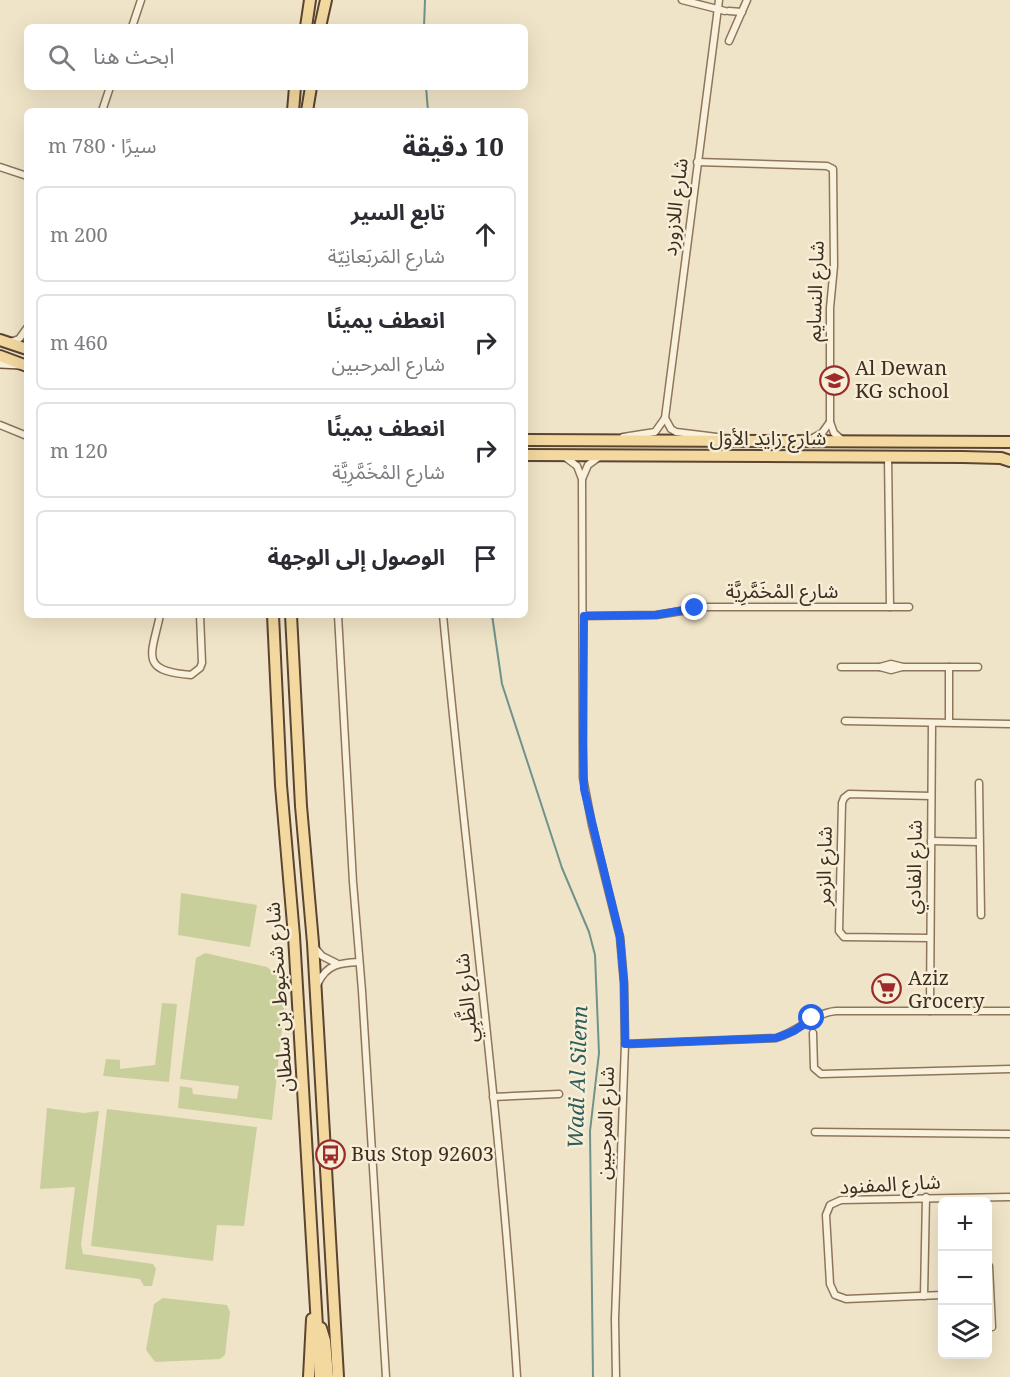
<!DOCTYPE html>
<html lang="ar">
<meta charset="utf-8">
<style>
:root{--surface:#fff;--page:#f7f7f7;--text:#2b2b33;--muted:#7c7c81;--line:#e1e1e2}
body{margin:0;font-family:"Noto Serif","Noto Sans Arabic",serif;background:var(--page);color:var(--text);direction:rtl}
.controls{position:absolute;right:18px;bottom:18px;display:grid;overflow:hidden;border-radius:9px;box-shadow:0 6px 24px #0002}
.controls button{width:54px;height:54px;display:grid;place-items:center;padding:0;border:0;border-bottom:2px solid var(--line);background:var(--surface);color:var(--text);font:30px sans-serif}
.stop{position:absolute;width:18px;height:18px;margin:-14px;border:4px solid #2563eb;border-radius:50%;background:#fff}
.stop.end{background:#2563eb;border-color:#fff;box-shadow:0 2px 6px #0008}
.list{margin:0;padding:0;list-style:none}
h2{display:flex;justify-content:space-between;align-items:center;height:78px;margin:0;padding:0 24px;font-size:26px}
h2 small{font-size:20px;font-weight:400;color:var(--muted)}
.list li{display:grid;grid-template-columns:39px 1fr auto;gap:18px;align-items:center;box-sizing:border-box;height:96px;margin:0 12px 12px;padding:0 12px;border:2px solid var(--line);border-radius:9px}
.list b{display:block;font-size:22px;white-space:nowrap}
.list p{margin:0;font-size:20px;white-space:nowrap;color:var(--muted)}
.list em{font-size:20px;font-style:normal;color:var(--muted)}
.icon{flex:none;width:33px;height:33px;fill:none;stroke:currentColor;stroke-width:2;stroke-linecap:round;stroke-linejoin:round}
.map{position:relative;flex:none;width:1010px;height:1377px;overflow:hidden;direction:ltr}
.search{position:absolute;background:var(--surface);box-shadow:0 6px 24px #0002;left:24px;top:24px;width:504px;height:66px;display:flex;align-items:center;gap:15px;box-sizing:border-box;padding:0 21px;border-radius:9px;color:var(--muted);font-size:22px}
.panel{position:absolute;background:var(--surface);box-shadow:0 6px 24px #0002;left:24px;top:108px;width:504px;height:510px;border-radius:9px;direction:rtl}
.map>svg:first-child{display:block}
.green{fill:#c9cf9b}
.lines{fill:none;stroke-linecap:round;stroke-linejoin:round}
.stream{stroke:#6f938a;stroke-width:2}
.street-casing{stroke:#8d765c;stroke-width:9}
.secondary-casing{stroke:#6f573f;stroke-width:12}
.primary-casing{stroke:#5b4430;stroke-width:14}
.street{stroke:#faf1dc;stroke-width:6}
.secondary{stroke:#faf1dc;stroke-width:9}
.primary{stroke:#f3d9a0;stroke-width:10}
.route{stroke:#2563eb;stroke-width:8}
.labels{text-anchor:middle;stroke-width:5;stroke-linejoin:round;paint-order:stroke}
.street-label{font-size:20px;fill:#3d2e20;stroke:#f7eed8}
.poi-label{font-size:20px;fill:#3d2e20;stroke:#f7eed8;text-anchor:start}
.water-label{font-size:21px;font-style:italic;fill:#2f5d5a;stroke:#f7eed8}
</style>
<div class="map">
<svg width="1010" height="1377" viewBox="0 0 1010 1377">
<rect width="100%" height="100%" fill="#f0e4c8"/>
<g class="green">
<path d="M181 893 257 905 250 947 178 935Z"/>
<path d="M205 953 267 967 282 980 285 1000 272 1120 178 1108 180 1086 192 1088 193 1094 237 1099 239 1086 180 1079 196 958Z"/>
<path d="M162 1003 177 1004 169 1082 103 1076 106 1059 120 1060V1069L155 1065Z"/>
<path d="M47 1108 84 1113 99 1111 81 1244 83 1254 153 1264 156 1269 152 1286H144L140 1279 65 1269 75 1187 40 1189Z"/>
<path d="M107 1109 257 1127 244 1226 217 1225 213 1261 91 1246Z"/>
<path d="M163 1298 227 1305 230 1312 225 1355 220 1359 155 1362 146 1350 154 1304Z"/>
</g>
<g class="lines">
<g class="stream">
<path d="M424 27 425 0"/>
<path d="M426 87 428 111"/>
<path d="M492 615 502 684 562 868 589 932 595 955 599 1053 590 1131 593 1377"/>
</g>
<defs>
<g id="street">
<path d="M682 0 725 11"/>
<path d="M729 11 742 12"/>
<path d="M132 27 141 0"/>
<path d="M729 41 747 0"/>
<path d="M102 111 110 87"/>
<path d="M697 162 827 166 833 169 834 266 830 308V422L834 433 842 440"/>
<path d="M0 167 27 176"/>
<path d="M10 342 19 339 27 328"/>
<path d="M665 418 671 429 676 432 717 437"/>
<path d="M0 425 27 436"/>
<path d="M623 437 655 432 665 418 719 0"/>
<path d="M811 439 822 433 830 422"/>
<path d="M888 456 890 607"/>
<path d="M565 457 577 466 582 479 583 778 592 825 620 937 624 983 625 1044 615 1319 616 1377"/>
<path d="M582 479 588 465 599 457"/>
<path d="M160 615C152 654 138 671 191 675L200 668 202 663 200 615"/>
<path d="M338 615 353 882 362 991 386 1377"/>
<path d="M443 615C467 869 501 1122 517 1377"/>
<path d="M583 616 656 615 707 607H909"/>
<path d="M841 667H880L891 670 902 667"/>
<path d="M880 667 891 664 903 667H978"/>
<path d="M949 667V722"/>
<path d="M845 721 1010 724"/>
<path d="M979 783 981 915"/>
<path d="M931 841 979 842"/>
<path d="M929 938 844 937 839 931 842 803 844 798 849 794 931 796"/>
<path d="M315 948 322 956 336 963"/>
<path d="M318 983C327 964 340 963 359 962"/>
<path d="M930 1011 932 723"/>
<path d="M813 1033 814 1068 821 1074 1010 1069"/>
<path d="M625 1044 776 1038C799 1032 813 1013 836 1011H1010"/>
<path d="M493 1097 559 1094"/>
<path d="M815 1132 1010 1134"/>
<path d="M989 1266 992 1327"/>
<path d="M942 1295 846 1299 835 1295 830 1284 826 1215 830 1205 841 1200 1010 1197"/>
<path d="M924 1296 926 1197"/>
</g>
<path id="secondary" d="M0 363 21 364"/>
<g id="primary">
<path d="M306 27 310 0"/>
<path d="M320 27 326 0"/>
<path d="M293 111 295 87"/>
<path d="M307 111 311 87"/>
<path d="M0 340 27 349"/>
<path d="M0 356 27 366"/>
<path d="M525 440 1010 442"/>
<path d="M525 455 963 457 1001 458 1010 461"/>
<path d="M273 615 281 785 294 936 320 1377"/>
<path d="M291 615 301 806 313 943 338 1377"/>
<path d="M321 1328 325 1341 328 1377"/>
<path d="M309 1377 312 1319"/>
</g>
</defs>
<use href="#street" class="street-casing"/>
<use href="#secondary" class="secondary-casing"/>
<use href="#primary" class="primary-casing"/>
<use href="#street" class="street"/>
<use href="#secondary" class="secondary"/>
<use href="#primary" class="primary"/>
</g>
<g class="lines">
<path class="route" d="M695 608 656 615 584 616 583 745 584 789 620 937 624 983 625 1044 776 1038 794 1031 812 1018"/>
</g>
<defs>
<symbol id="school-ring" viewBox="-11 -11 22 22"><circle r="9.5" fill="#f7eed8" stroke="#9e2a2b" stroke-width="1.5"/><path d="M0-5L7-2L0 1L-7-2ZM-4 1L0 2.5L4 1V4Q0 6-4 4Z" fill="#9e2a2b"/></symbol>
<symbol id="supermarket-ring" viewBox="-11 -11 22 22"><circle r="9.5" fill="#f7eed8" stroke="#9e2a2b" stroke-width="1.5"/><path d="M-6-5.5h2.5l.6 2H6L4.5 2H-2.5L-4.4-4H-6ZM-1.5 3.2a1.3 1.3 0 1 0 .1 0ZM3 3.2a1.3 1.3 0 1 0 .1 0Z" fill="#9e2a2b"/></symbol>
<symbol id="bus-ring" viewBox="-11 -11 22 22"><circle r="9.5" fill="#f7eed8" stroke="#9e2a2b" stroke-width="1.5"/><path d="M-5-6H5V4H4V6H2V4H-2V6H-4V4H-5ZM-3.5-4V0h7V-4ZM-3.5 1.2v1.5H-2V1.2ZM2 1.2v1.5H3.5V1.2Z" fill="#9e2a2b"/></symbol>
</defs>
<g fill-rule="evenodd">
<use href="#school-ring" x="818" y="364" width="33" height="33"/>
<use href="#supermarket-ring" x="870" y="972" width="33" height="33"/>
<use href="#bus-ring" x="314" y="1138" width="33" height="33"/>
</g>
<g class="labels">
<g class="street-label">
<text transform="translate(675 207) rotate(-83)" y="7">شارع اللازورد</text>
<text transform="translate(815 291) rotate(-88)" y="7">شارع النسايم</text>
<text x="768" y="445">شارع زايد الأول</text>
<text x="782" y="598">شارع المْخَمَّرِيَّة</text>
<text transform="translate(824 866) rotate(-89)" y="7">شارع الزمر</text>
<text transform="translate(914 867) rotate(-89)" y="7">شارع الفادي</text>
<text transform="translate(279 997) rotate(-94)" y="7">شارع شخبوط بن سلطان</text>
<text transform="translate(466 998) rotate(-96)" y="7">شارع الظَّبِي</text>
<text transform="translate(605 1123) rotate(-88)" y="7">شارع المرحبين</text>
<text transform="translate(890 1184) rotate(-3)" y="7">شارع المفنود</text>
</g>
<g class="poi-label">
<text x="855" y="375">Al Dewan<tspan x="855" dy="23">KG school</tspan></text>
<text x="908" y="985">Aziz<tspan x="908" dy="23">Grocery</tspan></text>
<text x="351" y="1161">Bus Stop 92603</text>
</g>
<g class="water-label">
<text transform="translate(578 1077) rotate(-88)" y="7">Wadi Al Silenn</text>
</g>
</g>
</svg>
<div class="controls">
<button>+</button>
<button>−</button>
<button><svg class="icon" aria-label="layers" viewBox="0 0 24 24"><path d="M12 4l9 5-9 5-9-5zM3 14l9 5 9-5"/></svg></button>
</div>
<div class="stop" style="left:812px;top:1018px"></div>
<div class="stop end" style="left:695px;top:608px"></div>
<div class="search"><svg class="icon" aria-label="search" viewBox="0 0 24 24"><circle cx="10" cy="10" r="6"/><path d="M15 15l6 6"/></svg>ابحث هنا</div>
<section class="panel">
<h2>10 دقيقة<small>سيرًا · 780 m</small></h2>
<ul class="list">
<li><svg class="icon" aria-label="ahead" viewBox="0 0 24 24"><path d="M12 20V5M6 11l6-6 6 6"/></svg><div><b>تابع السير</b><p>شارع المَربَعانِيّة</p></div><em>200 m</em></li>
<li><svg class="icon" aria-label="right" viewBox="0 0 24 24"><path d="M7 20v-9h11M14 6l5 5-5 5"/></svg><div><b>انعطف يمينًا</b><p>شارع المرحبين</p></div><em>460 m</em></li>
<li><svg class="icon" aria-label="right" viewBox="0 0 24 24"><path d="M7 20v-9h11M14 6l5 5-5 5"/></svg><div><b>انعطف يمينًا</b><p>شارع المْخَمَّرِيَّة</p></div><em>120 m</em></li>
<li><svg class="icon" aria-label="arrive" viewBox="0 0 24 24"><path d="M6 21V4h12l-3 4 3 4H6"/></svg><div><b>الوصول إلى الوجهة</b></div></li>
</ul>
</section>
</div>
